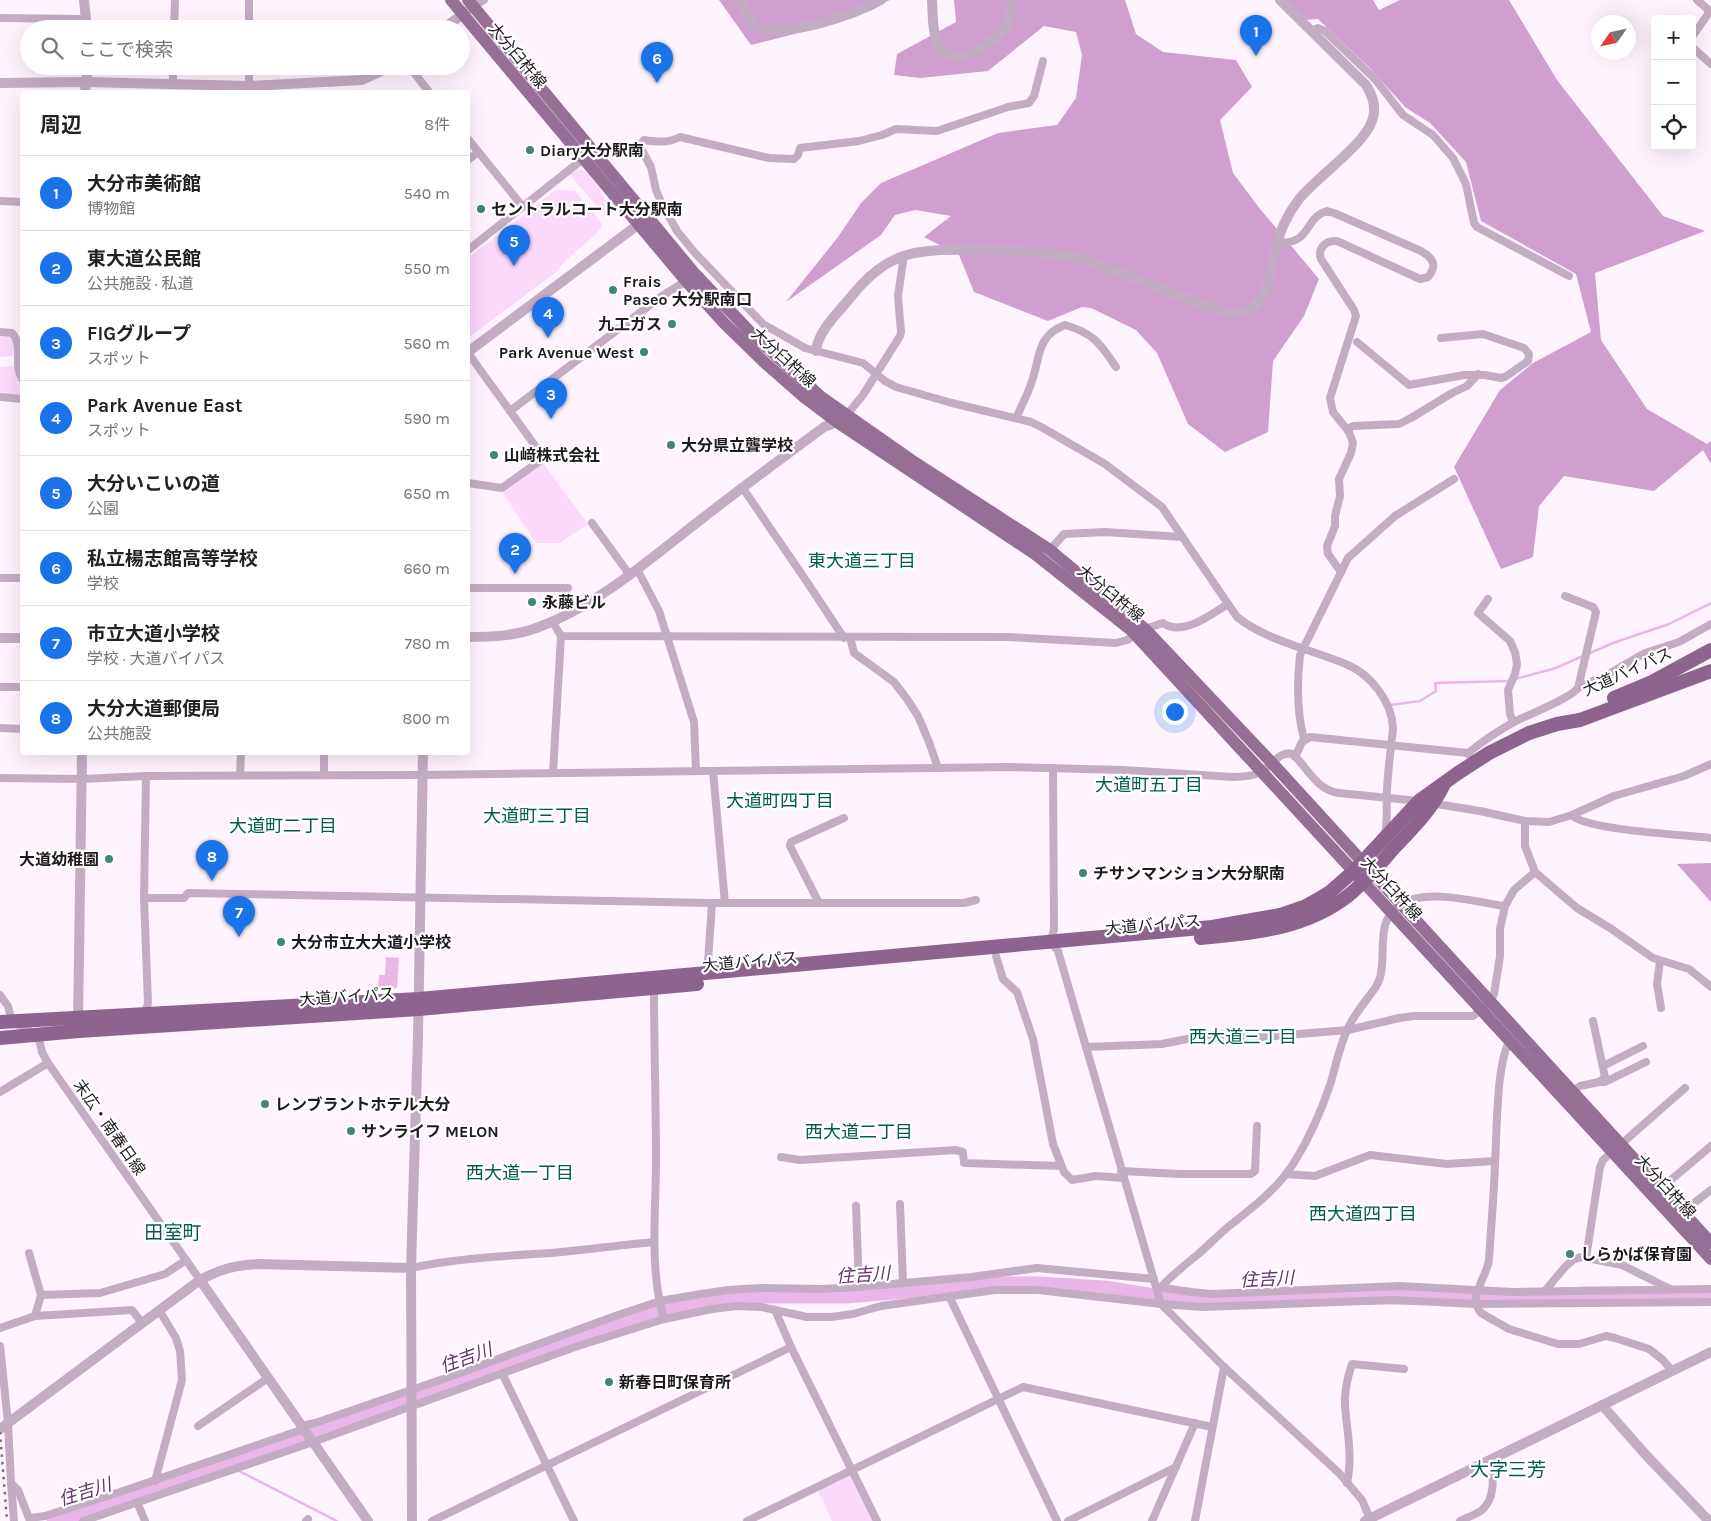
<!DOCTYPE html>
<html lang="ja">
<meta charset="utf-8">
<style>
:root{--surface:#fff;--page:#f6f6f6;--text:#222;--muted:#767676;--line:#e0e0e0;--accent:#1a73e8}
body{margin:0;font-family:Karla,"Noto Sans JP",sans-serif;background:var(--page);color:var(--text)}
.controls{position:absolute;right:15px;top:15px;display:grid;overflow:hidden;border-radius:5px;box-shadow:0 5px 20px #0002}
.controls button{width:45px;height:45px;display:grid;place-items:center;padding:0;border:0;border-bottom:1px solid var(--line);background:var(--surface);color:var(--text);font:25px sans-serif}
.compass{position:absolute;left:1591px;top:15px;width:45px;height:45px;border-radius:50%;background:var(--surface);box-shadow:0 5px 20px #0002;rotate:236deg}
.you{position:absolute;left:1174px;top:711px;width:18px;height:18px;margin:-12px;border:4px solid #fff;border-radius:50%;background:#1a73e8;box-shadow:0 0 0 8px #1a73e833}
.badge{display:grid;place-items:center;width:32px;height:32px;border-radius:50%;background:var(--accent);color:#fff;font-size:16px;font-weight:700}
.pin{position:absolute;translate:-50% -41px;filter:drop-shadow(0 1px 2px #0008)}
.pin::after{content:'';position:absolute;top:26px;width:18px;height:15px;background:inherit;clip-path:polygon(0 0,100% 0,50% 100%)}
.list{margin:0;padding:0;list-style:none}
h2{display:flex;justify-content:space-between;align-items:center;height:65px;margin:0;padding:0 20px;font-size:21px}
h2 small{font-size:16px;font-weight:400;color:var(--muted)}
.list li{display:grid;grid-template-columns:32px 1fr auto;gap:15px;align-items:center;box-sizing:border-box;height:75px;padding:0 20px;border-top:1px solid var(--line)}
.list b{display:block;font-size:19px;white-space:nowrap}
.list p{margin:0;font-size:16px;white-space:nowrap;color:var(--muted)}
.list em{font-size:16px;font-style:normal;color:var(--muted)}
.icon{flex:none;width:28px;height:28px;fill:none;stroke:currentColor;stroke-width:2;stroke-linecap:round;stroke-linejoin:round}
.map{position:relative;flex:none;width:1711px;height:1521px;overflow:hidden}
.search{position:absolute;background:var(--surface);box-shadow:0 5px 20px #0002;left:20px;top:20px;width:450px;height:55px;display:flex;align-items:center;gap:12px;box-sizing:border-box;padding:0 18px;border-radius:28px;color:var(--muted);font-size:19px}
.panel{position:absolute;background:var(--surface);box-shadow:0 5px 20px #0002;left:20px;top:90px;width:450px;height:665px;border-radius:5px}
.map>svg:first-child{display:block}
.green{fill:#fcd8fb}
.forest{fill:#d09ecf}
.water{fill:#eab6e8}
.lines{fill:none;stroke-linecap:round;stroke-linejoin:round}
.stream{stroke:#eab6e8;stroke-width:2.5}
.river{stroke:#eab6e8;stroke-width:15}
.minor{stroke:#c4adc3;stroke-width:8}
.tertiary{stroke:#c4adc3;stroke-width:10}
.primary{stroke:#976f96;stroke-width:12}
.trunk{stroke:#8e648e;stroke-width:14}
.rail{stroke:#766e75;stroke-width:2.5;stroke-dasharray:2.5 5;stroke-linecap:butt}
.poi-dot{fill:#428475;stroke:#fff;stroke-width:2}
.labels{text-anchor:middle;stroke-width:4.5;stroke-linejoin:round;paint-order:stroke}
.street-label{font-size:16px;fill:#1e1a1e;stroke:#fff}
.poi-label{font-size:16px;font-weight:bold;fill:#1e1a1e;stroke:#fff;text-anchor:start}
.neighbourhood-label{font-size:18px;fill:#005d4f;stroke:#fff}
.water-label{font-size:18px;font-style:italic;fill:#6a2e6b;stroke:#fff}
.quarter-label{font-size:19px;fill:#005d4f;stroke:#fff}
</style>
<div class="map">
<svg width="1711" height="1521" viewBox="0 0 1711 1521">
<rect width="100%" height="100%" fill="#fff3fe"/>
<g class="green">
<path d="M579 169C590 171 606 198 608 209L603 213 571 176V174Z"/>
<path d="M556 190 575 191 600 221 602 227 595 235 567 259 555 273 468 338V258Z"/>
<path d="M3 336 8 337 14 342 15 353 11 356 0 357V337Z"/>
<path d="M14 366C16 379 22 382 22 395H4L0 392V367Z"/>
<path d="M543 463 588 524 560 543H536L503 493Z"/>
<path d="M852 1472 875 1521H832L817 1489Z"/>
</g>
<g class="forest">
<path d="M719 0H890L834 24 751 45Z"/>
<path d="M954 0H1125L1136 34 1163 52 1236 60 1252 87 1220 120 1233 173 1260 209 1319 279 1304 316 1273 361 1268 432 1225 452 1188 424 1157 353 1136 330 1091 308 1082 307 1048 321 974 292 959 255 924 237 951 216 915 210 895 215 881 235 786 302 838 237 861 203 881 183 998 133 1057 125 1076 98 1082 55 1076 32 1044 26 988 71 920 78 894 75 897 54 956 22Z"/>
<path d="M1285 0H1373L1379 10 1400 0H1509L1557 80 1663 216 1705 231 1595 273 1601 340 1647 409 1707 444 1711 441V464L1703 450 1654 491 1564 476 1539 506 1533 557 1501 569 1454 467 1500 390 1533 363 1591 332 1576 274 1481 221 1466 162 1430 123 1405 107 1370 68 1318 19 1306 20Z"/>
<path d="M1711 863V902L1677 864Z"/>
</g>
<path class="water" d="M386 957 399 958 397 988 378 987 379 975H385Z"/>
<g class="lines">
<g class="stream">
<path d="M1588 654 1613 643 1669 624 1711 603"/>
<path d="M1515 679 1556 668 1583 656"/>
<path d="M1390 705 1420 701 1436 691 1435 683 1510 681"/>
<path d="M225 1464 229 1465"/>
<path d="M239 1471 337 1521"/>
</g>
<path class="river" d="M54 1521 90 1512 213 1469 609 1326 667 1309 703 1301 728 1298 752 1296H847L988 1284H1039L1104 1288 1174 1299 1213 1301 1240 1297 1307 1296 1505 1298 1587 1294H1711"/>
<g class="minor">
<path d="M1697 0 1711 12"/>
<path d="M473 7 484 0"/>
<path d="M0 18 86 19"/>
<path d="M174 29 175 0"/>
<path d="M249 29V0"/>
<path d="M1311 31 1318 28 1325 31 1375 79 1403 115 1433 135 1453 158 1466 184 1474 223 1477 227 1569 276"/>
<path d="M1692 37 1710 11"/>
<path d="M1692 47 1711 64"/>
<path d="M1043 61 1034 96 1029 103 1008 107 937 131 896 129 882 135 859 141 800 148 798 155 794 159 769 158 680 137C668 143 657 142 644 140L639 145 651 167 656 190 661 202 677 231 695 253 763 324 805 348 863 363 885 381 896 387 952 403 1031 422 1043 428 1105 464 1162 507 1237 617C1269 642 1311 649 1348 665 1371 675 1392 702 1393 728 1393 734 1391 741 1391 747 1389 761 1388 775 1387 789 1386 804 1388 820 1385 834"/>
<path d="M249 66V92"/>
<path d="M409 66 429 92"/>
<path d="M173 85V66"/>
<path d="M468 139 523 207"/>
<path d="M468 160 478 152"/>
<path d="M0 201 22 202"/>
<path d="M1277 243C1313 244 1303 218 1327 211L1334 213 1421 251C1433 258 1438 265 1428 277L1420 279 1337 241C1326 240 1317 248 1321 259L1354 310 1356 316 1330 398 1333 412 1349 432 1353 443 1351 453 1339 479 1340 496 1335 516V526L1327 546 1328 554 1341 572"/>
<path d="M468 250 583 159"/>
<path d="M0 332 12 333C24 346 13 364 22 379"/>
<path d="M1357 342 1409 385 1464 375H1485L1501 378 1505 377 1528 361 1529 354 1524 348 1483 334 1441 338"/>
<path d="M468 353 544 458 502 488 468 483"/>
<path d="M0 397 22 399"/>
<path d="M510 411 662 296 686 281"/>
<path d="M845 417 863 395 900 336 901 332 898 296 904 255"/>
<path d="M1016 418C1022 405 1029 392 1033 378 1040 355 1038 335 1065 325 1093 333 1100 343 1116 367"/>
<path d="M1347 429 1353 426 1399 424 1411 418 1452 393 1467 386 1478 374"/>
<path d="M742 487 805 579 844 638"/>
<path d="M592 523 629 574"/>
<path d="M1050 550 1064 534 1105 532 1182 537"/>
<path d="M637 569 659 611 694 722 696 771"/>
<path d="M0 578H22"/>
<path d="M468 588H568"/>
<path d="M1488 599 1478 613 1510 641 1515 652 1517 664 1515 674 1508 690 1510 714 1513 722"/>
<path d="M552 621 561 636 1009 637 1116 643 1127 640 1145 629 1163 623C1183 637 1210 615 1228 604"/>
<path d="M850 637 854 653 894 682 907 699 918 716 929 742 938 768"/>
<path d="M0 687H22"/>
<path d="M1578 688 1612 672 1645 653 1679 642 1711 624"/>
<path d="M0 728 22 729"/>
<path d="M1304 739C1297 713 1297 682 1300 655L1348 558 1395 516 1454 479"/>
<path d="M324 752V775"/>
<path d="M1468 753C1483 741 1499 730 1516 721 1530 714 1571 698 1578 688L1596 612 1593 607 1565 596"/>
<path d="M1295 757 1302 742 1310 737 1468 753 1469 755"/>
<path d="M1053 768 1054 929 1051 942 1058 951 1161 1304 1224 1367 1339 1473 1362 1500 1371 1521"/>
<path d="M713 771 725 903"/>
<path d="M553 773 561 636"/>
<path d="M240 775 241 752"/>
<path d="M146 776 423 775 1009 767 1124 770 1233 777C1242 777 1253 776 1261 772 1272 766 1279 750 1293 754 1308 769 1317 790 1339 793L1419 801"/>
<path d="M0 778 82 779 146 776 144 898 148 1003 145 1014"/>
<path d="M1430 803 1480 811 1525 821 1549 822 1572 815 1614 796 1684 776 1711 764"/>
<path d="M1572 815C1584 830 1687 835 1711 838"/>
<path d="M1525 821V846L1535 872 1577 908 1610 928 1653 958 1689 969 1711 987"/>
<path d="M144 898H184L188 893 712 903H964L976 900"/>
<path d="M819 903 790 846 791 842 844 818"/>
<path d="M996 956 1003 979 1017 992 1033 1039 1053 1144 1064 1172 1072 1180 1096 1176 1124 1178"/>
<path d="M1660 961 1657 984 1661 1008"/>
<path d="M706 973 708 962 712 903"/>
<path d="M654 988C654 1045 656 1102 656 1160 656 1213 649 1268 664 1319"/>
<path d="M0 995 8 1006 12 1022 38 1035 42 1052 48 1063 200 1280"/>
<path d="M1511 1039C1496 1059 1497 1135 1495 1163 1494 1195 1491 1227 1489 1259 1488 1276 1467 1296 1481 1313L1509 1329 1558 1344H1579L1606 1336 1615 1338 1649 1349 1663 1360 1672 1371"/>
<path d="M1086 1047 1162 1044 1207 1035 1231 1034 1250 1038 1348 1030 1399 1018 1414 1016H1473L1490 1002 1494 994 1500 956V929L1505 906 1514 890 1535 872"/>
<path d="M1603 1066 1643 1046"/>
<path d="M1600 1082H1605L1646 1062"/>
<path d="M0 1092 48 1063"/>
<path d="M1570 1094 1580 1086 1599 1082 1605 1077 1593 1021"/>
<path d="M781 1157 800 1160 955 1150 963 1152 964 1163 1061 1166"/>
<path d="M1121 1171 1180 1174H1251L1255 1171 1257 1126"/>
<path d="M1286 1174 1315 1176 1370 1155 1447 1164 1495 1161"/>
<path d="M1659 1190 1711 1146"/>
<path d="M900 1204 903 1283"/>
<path d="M856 1206 859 1287"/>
<path d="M1681 1213 1711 1190"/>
<path d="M29 1253 41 1295 100 1293 165 1274 186 1260"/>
<path d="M1586 1258 1600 1167 1603 1160 1685 1088"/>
<path d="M411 1268C457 1258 505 1256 551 1253 586 1250 620 1245 654 1242"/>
<path d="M1158 1287 1191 1292 1211 1294 1399 1286 1513 1292 1711 1289"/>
<path d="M1161 1287C1172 1275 1185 1265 1197 1255 1208 1246 1217 1236 1228 1227 1252 1208 1279 1188 1295 1161 1310 1137 1322 1109 1331 1082 1336 1064 1340 1045 1348 1028 1355 1013 1366 1001 1375 988 1392 964 1370 923 1401 904 1428 888 1475 902 1505 906"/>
<path d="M1544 1292 1565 1267 1574 1259 1582 1257 1622 1265 1670 1289"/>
<path d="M949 1296 1057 1521"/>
<path d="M775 1310 791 1347 877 1521"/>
<path d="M35 1316 41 1295"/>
<path d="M0 1328 35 1316 132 1310 142 1323"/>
<path d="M0 1346 8 1423 11 1483 18 1490 30 1521"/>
<path d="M502 1373 574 1521"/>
<path d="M198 1426 268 1378"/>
<path d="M301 1426 315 1423 449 1377 618 1315 660 1301 701 1294 728 1290 761 1288 821 1289 859 1287 971 1277 1037 1268 1154 1279"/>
<path d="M155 1481 182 1380 180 1351 176 1338 159 1310"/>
<path d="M11 1483 14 1521"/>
<path d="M1347 1483C1353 1456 1347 1432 1345 1406 1344 1392 1348 1376 1352 1364L1404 1369"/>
<path d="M137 1502 145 1521"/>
<path d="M30 1518 45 1516 117 1493 304 1429"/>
<path d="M83 1521 313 1442 575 1347 664 1319 712 1309 737 1306 761 1307 807 1317H831L853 1314 881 1306 995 1290H1038L1161 1304 1203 1307 1393 1300 1477 1304 1711 1302"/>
<path d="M306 1521 308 1519"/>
<path d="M432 1521 791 1347"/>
<path d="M747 1521 1023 1387 1212 1427"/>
<path d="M1068 1521 1176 1467"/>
<path d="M1152 1521 1195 1423"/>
<path d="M1195 1521 1224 1367"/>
<path d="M1460 1521C1467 1517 1476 1515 1482 1510 1496 1498 1493 1477 1491 1460"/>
</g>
<g class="tertiary">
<path d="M84 0 87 29"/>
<path d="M739 0C744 8 748 21 757 26 783 40 856 14 881 0"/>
<path d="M932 0C933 14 932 34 939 46 951 64 969 55 983 46 991 41 1002 35 1006 26 1011 19 1012 9 1013 0"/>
<path d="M443 29 468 10"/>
<path d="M0 83 86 82 249 86 362 80 392 66"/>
<path d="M85 92 88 66"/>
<path d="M816 351C818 331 837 314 850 298 889 249 918 249 977 250 1006 251 1034 250 1063 255 1086 259 1107 268 1128 276 1160 288 1191 301 1223 312 1236 315 1250 312 1258 302 1270 288 1271 268 1275 251 1279 232 1287 215 1299 199 1317 177 1364 145 1372 121 1377 108 1373 96 1366 85L1280 0"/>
<path d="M468 352 643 221"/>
<path d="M468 637C492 637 516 636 539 627 598 605 650 559 699 521 740 489 782 458 824 427L837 422"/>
<path d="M0 638H22"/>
<path d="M78 1023 82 752"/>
<path d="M200 1280 368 1521"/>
<path d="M1602 1405 1645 1454 1709 1521"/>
<path d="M0 1429 200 1280C221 1269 235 1265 259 1264L411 1268"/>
<path d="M412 1521 411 1268 418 1036 423 752"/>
<path d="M1365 1521 1711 1352"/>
</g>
<g class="primary">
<path d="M451 0 686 281 724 323 764 362 804 397 837 422 1035 554 1131 630 1711 1259"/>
<path d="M468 0 695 274 750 332 821 397 911 460 1050 550 1145 629 1272 763 1711 1243"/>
</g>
<g class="trunk">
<path d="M1614 698 1652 682 1711 650"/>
<path d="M1201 938C1254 933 1306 929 1349 895 1366 881 1380 864 1394 848 1413 828 1431 810 1443 786"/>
<path d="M0 1022 419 999 1212 927 1280 915 1306 906 1317 900 1330 892 1354 871 1419 801 1458 773 1489 753 1529 733 1557 724 1580 720 1711 671"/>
<path d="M0 1038 79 1031 419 1009 697 984"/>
</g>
<path class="rail" d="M0 1432 7 1521"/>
</g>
<g class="poi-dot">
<circle cx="530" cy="150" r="5"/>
<circle cx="481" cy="209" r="5"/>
<circle cx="613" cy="290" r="5"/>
<circle cx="672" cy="324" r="5"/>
<circle cx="644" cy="352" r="5"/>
<circle cx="671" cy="445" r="5"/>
<circle cx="494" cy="455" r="5"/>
<circle cx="532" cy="602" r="5"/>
<circle cx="109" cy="859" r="5"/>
<circle cx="1083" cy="873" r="5"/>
<circle cx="281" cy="942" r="5"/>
<circle cx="265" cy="1104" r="5"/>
<circle cx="351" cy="1131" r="5"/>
<circle cx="1570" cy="1254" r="5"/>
<circle cx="609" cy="1382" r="5"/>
</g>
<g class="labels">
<g class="street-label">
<text transform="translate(518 55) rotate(50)" y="6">大分臼杵線</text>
<text transform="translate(784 357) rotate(42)" y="6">大分臼杵線</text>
<text transform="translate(1111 593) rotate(39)" y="6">大分臼杵線</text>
<text transform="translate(1627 671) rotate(-24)" y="6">大道バイパス</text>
<text transform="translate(1392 888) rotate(47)" y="6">大分臼杵線</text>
<text transform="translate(1153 924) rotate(-5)" y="6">大道バイパス</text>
<text transform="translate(750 961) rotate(-5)" y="6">大道バイパス</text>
<text transform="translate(347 996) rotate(-4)" y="6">大道バイパス</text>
<text transform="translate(110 1127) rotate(55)" y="6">末広・南春日線</text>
<text transform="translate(1666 1186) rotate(47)" y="6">大分臼杵線</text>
</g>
<g class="poi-label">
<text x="540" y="156">Diary大分駅南</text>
<text x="491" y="215">セントラルコート大分駅南</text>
<text x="623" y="287">Frais<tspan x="623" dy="18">Paseo 大分駅南口</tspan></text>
<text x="662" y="330" text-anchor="end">九工ガス</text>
<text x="634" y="358" text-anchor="end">Park Avenue West</text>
<text x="681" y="451">大分県立聾学校</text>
<text x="504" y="461">山﨑株式会社</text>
<text x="542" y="608">永藤ビル</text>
<text x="99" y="865" text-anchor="end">大道幼稚園</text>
<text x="1093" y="879">チサンマンション大分駅南</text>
<text x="291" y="948">大分市立大大道小学校</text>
<text x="275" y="1110">レンブラントホテル大分</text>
<text x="361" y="1137">サンライフ MELON</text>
<text x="1580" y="1260">しらかば保育園</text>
<text x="619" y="1388">新春日町保育所</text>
</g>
<g class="neighbourhood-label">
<text x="862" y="567">東大道三丁目</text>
<text x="1149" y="791">大道町五丁目</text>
<text x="780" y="807">大道町四丁目</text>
<text x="537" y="822">大道町三丁目</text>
<text x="283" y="832">大道町二丁目</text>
<text x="1243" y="1043">西大道三丁目</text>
<text x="859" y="1138">西大道二丁目</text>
<text x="520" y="1179">西大道一丁目</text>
<text x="1363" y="1220">西大道四丁目</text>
</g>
<g class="water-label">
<text transform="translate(863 1275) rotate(-4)" y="6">住吉川</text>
<text transform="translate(1267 1279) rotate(-3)" y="6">住吉川</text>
<text transform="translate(466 1358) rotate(-20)" y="6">住吉川</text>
<text transform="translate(85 1492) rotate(-17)" y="6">住吉川</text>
</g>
<g class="quarter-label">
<text x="173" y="1239">田室町</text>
<text x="1508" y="1476">大字三芳</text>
</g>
</g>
</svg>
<div class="controls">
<button>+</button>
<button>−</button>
<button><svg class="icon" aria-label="locate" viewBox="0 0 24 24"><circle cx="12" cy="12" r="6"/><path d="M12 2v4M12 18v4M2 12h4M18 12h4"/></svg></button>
</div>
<svg class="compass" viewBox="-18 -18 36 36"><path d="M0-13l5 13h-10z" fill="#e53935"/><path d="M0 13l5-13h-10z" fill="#767676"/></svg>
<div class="you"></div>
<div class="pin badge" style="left:1256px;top:56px">1</div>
<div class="pin badge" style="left:515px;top:574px">2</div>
<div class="pin badge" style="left:551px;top:419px">3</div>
<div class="pin badge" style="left:548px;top:338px">4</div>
<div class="pin badge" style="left:514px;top:266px">5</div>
<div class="pin badge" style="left:657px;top:83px">6</div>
<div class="pin badge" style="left:239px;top:937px">7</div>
<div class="pin badge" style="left:212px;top:881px">8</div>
<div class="search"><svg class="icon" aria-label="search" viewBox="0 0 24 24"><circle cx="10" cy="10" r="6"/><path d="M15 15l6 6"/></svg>ここで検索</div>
<section class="panel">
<h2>周辺<small>8件</small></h2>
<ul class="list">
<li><span class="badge">1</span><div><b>大分市美術館</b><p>博物館</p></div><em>540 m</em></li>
<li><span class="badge">2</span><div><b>東大道公民館</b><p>公共施設 · 私道</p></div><em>550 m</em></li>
<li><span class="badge">3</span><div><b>FIGグループ</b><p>スポット</p></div><em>560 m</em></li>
<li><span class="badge">4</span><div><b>Park Avenue East</b><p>スポット</p></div><em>590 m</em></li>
<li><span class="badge">5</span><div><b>大分いこいの道</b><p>公園</p></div><em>650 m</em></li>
<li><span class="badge">6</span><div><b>私立楊志館高等学校</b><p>学校</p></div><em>660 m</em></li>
<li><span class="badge">7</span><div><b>市立大道小学校</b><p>学校 · 大道バイパス</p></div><em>780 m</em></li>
<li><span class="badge">8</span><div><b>大分大道郵便局</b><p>公共施設</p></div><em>800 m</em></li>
</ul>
</section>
</div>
